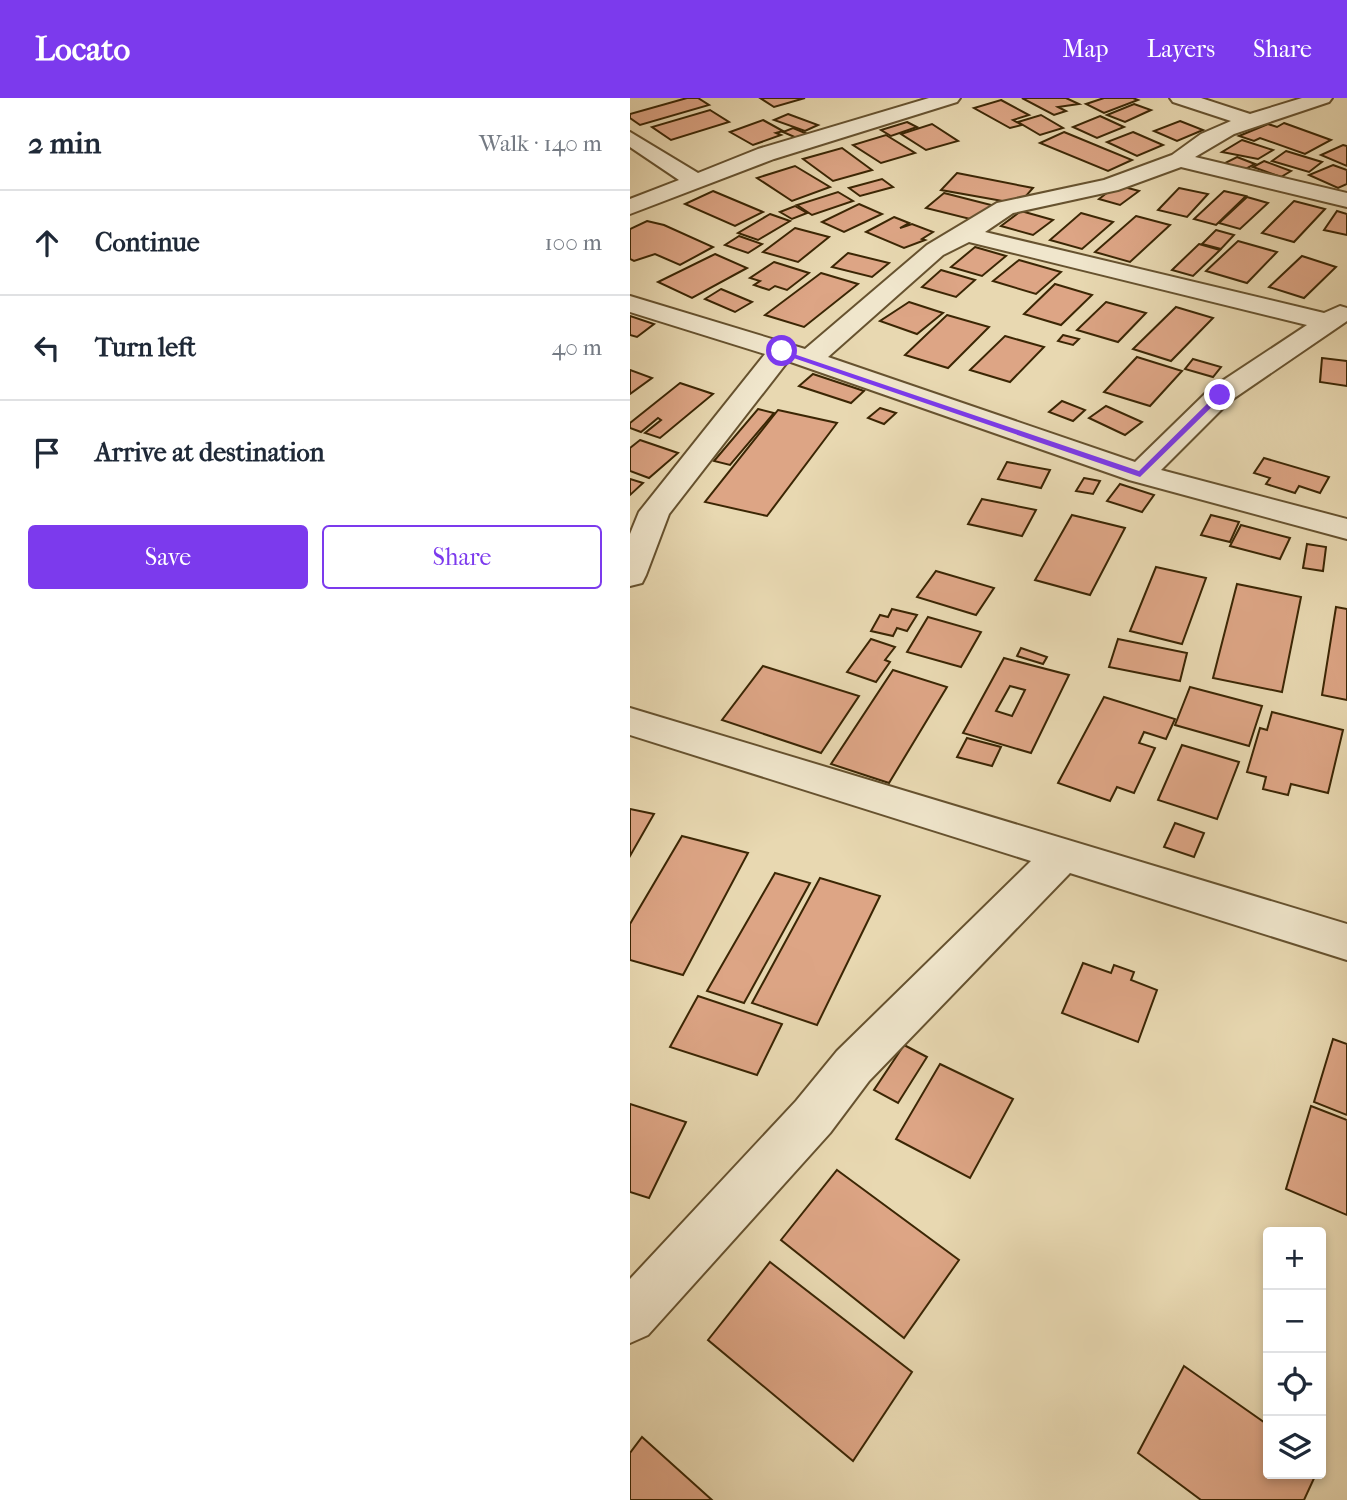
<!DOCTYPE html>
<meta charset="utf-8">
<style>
:root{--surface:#fff;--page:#f6f6f7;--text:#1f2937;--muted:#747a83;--line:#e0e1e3;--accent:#7c3aed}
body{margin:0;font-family:"IM FELL French Canon",serif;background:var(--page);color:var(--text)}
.controls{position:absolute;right:21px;bottom:21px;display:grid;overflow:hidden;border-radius:7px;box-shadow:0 4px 10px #0003}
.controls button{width:63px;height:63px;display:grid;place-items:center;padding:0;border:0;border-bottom:2px solid var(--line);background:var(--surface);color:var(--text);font:35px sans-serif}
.stop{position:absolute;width:21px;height:21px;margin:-16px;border:5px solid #7c3aed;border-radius:50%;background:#fff}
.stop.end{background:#7c3aed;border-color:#fff;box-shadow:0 2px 7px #0008}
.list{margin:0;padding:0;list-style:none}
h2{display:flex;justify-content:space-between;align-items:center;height:91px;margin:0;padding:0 28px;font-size:30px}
h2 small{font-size:23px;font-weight:400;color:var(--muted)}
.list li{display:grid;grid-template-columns:46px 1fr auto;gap:21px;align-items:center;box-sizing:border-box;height:105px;padding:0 28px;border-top:2px solid var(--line)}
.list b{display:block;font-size:26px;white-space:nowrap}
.list em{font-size:23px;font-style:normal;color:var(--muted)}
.actions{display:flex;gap:14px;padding:21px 28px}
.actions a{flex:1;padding:16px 0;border:2px solid var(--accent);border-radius:7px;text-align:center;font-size:24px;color:var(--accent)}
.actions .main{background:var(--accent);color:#fff}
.icon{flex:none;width:38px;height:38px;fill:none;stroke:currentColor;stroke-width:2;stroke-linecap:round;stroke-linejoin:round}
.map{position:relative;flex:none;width:717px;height:1402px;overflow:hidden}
header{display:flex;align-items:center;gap:42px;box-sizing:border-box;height:98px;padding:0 35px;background:var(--accent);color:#fff}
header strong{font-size:33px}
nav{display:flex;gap:38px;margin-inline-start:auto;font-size:24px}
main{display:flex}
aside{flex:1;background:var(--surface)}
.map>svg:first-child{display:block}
.building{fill:#dda585;stroke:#3b2604;stroke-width:2;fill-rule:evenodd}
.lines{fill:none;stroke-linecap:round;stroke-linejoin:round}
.minor-casing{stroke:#66522f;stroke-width:4}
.minor{fill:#f0e6cc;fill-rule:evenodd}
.route{fill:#7c3aed}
</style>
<header>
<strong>Locato</strong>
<nav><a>Map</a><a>Layers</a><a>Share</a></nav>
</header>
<main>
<aside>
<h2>2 min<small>Walk · 140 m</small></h2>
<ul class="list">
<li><svg class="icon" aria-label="ahead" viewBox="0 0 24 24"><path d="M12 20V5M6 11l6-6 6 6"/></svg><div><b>Continue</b></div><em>100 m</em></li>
<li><svg class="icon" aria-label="left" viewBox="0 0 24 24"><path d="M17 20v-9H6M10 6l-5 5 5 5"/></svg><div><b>Turn left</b></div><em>40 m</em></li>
<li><svg class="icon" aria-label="arrive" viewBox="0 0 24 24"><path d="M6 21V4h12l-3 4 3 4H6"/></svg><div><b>Arrive at destination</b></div></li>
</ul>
<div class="actions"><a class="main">Save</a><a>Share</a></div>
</aside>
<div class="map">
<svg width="717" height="1402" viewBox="0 0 717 1402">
<rect width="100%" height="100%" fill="#e8d8b1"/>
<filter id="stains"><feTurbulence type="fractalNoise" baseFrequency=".00286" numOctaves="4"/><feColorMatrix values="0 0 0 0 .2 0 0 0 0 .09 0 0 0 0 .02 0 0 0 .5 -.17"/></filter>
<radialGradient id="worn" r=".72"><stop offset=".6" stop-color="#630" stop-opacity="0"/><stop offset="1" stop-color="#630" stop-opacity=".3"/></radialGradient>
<g class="building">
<path d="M57 0H68L79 7 10 27 0 20V16Z"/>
<path d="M130 0H175L144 9Z"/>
<path d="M392 0H436L449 6 428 9 436 13 424 17Z"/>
<path d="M474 0H503L508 2 474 15 456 6Z"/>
<path d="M371 2 399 17 383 22 392 27 380 30 344 10Z"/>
<path d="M504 6 521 12 495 24 477 17Z"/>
<path d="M80 12 99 24 41 42 22 29Z"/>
<path d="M158 16 188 27 175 33 144 22Z"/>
<path d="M411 17 433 30 410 37 388 24Z"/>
<path d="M470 18 494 29 467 40 443 29Z"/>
<path d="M133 22 153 33 146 35 151 37 123 47 100 34Z"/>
<path d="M550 23 573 32 547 43 524 33Z"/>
<path d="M277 24 287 29 261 38 251 32Z"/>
<path d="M654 25 701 42 675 56 630 40 624 43 609 38 638 26 647 29Z"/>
<path d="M302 26 328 43 296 52 271 36Z"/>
<path d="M163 30 180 37 169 41 153 34Z"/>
<path d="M434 34 502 62 478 73 410 45Z"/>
<path d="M503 34 533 47 507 58 477 44Z"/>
<path d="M256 37 285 55 251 65 223 47Z"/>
<path d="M612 42 643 52 628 61 592 54Z"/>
<path d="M713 47 717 48V68L691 57Z"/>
<path d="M212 50 242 72 203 83 173 61Z"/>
<path d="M656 53 692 64 679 74 642 63Z"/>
<path d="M607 59 625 66 612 73 593 66Z"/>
<path d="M634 63 661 73 651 79 623 69Z"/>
<path d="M703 67 717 72V86L708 90 679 77Z"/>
<path d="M165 68 200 89 162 103 127 80Z"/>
<path d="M327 75 403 90 389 106 311 92Z"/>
<path d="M252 81 263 89 230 98 219 90Z"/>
<path d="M487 87 509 93 490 107 469 101Z"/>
<path d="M549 90 578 96 557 119 528 112Z"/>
<path d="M83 93 133 114 105 128 55 106Z"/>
<path d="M594 93 616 98 586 127 564 121Z"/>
<path d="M208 94 223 103 182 117 167 107Z"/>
<path d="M314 95 365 108 348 123 296 110Z"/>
<path d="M617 99 638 105 610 131 589 125Z"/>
<path d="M664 103 695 111 664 144 632 135Z"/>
<path d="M229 106 252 116 214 134 192 124Z"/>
<path d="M165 108 177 115 162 121 150 114Z"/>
<path d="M391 113 423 122 403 137 371 128Z"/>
<path d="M707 113 717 116V137L694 132Z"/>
<path d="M451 115 483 124 452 151 420 142Z"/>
<path d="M140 116 160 123 128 142 108 135Z"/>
<path d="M506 118 540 127 500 164 465 154Z"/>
<path d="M264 119 279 125 270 130 282 126 303 134 292 141 295 142 274 150 236 134Z"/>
<path d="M17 123 34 127 83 149 50 167 25 156 4 163 0 161V131Z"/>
<path d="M165 130 199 139 168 164 133 154Z"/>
<path d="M586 132 604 137 591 151 572 146Z"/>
<path d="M109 138 132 146 118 155 95 147Z"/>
<path d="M608 143 647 154 617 185 576 173Z"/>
<path d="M569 146 590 152 563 178 542 172Z"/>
<path d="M345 149 376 158 352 178 321 169Z"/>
<path d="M218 155 259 165 242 179 202 169Z"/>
<path d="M85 156 117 170 62 200 28 184Z"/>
<path d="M672 158 706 169 674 200 639 189Z"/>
<path d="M389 162 431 174 406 196 363 183Z"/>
<path d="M144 164 179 175 157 192 145 188 139 192 124 187 130 183 120 180Z"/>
<path d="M311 172 345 182 326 199 292 189Z"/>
<path d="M191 175 228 186 174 229 135 217Z"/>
<path d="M425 186 462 197 431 227 394 216Z"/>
<path d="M91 191 122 204 105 214 75 201Z"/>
<path d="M279 204 313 215 287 236 250 223Z"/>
<path d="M476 204 516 215 488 244 447 232Z"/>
<path d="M546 209 583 220 541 263 503 251Z"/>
<path d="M317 217 359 229 318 270 275 257Z"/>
<path d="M0 218 24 226 7 239 0 237Z"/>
<path d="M433 237 449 241 443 247 428 243Z"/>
<path d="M375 238 414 249 380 284 340 272Z"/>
<path d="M507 259 552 273 520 308 474 294Z"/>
<path d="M692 260 717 263V288L690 284Z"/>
<path d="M563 261 591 269 583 279 555 271Z"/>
<path d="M0 272 22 280 0 296Z"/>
<path d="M183 276 234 293 221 305 169 288Z"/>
<path d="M50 285 83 296 30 340 15 335 31 322 28 320 11 334 0 330V325Z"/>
<path d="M432 303 455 312 443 323 419 314Z"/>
<path d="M476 308 512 324 495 337 459 320Z"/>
<path d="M250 310 266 315 254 326 238 320Z"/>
<path d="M128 311 144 315 100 367 84 363Z"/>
<path d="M148 312 207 325 137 418 75 404Z"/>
<path d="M10 342 48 355 19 380 0 373V350Z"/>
<path d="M634 360 699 379 690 395 669 388 665 395 636 386 640 380 624 375Z"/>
<path d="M377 364 420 372 411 390 368 381Z"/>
<path d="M454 380 470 383 463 396 446 393Z"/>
<path d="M0 381 13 385 0 397Z"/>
<path d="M490 386 524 397 512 414 477 403Z"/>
<path d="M352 401 406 412 392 438 338 426Z"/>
<path d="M442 417 495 430 460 497 405 482Z"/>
<path d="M581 417 609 424 600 444 571 437Z"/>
<path d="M611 427 660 440 650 461 600 448Z"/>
<path d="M677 446 696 449 693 473 673 470Z"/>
<path d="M526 469 576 480 552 546 500 533Z"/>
<path d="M306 473 364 490 346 517 287 499Z"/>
<path d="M607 486 671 499 652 594 583 580Z"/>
<path d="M706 509 717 511V602L692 597Z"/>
<path d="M262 511 287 517 277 533 267 530 263 538 241 533 250 517 258 519Z"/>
<path d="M298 519 351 534 331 569 277 554Z"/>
<path d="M241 541 265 549 255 562 260 564 246 584 217 574Z"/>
<path d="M488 541 557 555 550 583 479 569Z"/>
<path d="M391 550 417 559 413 566 387 558Z"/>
<path d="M374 560 439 577 401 655 333 635ZM380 588 395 592 382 618 366 613Z"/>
<path d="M133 568 229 598 191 655 92 622Z"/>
<path d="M263 572 317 589 259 685 201 666Z"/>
<path d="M560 589 632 608 619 648 545 627Z"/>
<path d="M474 599 545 621 536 641 514 634 509 645 525 650 504 695 487 689 480 703 428 685Z"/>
<path d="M642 614 713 632 698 695 661 686 658 697 633 691 636 679 617 674 630 630 637 632Z"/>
<path d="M337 640 371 649 362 668 327 659Z"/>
<path d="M552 647 609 664 587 721 528 702Z"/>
<path d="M0 711 24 716 0 758Z"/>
<path d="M545 725 574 735 564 759 534 749Z"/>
<path d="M52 738 118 755 53 877 0 862V826Z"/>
<path d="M145 775 180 785 114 905 77 893Z"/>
<path d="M190 780 250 798 187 927 122 905Z"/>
<path d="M453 865 481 875 484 867 504 874 501 882 527 892 508 944 432 915Z"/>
<path d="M68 898 152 926 127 977 40 949Z"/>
<path d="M703 941 717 946V1017L684 1004Z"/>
<path d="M274 947 297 959 268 1005 244 992Z"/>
<path d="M310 966 383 1001 340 1080 266 1041Z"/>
<path d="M0 1006 56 1024 19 1100 0 1094Z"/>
<path d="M681 1008 717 1022V1117L656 1091Z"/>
<path d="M207 1072 329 1162 274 1240 151 1142Z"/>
<path d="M140 1164 282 1274 223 1363 78 1242Z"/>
<path d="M554 1268 638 1327V1376H686L674 1402H571L508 1355Z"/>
<path d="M12 1339 82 1402H0V1355Z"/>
</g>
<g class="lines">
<defs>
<g id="minor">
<path d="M299 0H330L327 4 144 61 0 116V101L49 82 0 49V34L68 75 128 51Z"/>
<path d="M540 0H571L620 16 672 0H702L699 4 604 36 565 59 717 95V109L551 69 488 92 383 115 355 134 694 215 710 208 717 210V223L600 303 531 372 717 421V441L499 382 158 263 39 416 16 477 12 485 0 488V436L9 414 135 256 0 214V198L175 251 297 147 367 105 474 82 542 57 571 36 601 23 543 4ZM339 144 677 227 580 291 505 364 198 259 313 157Z"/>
<path d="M0 610 717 826V862L440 775 239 983 200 1035 18 1237 0 1245V1181L166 1003 207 953 401 763 0 637Z"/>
</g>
</defs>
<use href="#minor" class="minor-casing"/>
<use href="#minor" class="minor"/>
</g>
<path class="route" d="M149 251 509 373 587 296 594 297 510 379 149 255Z"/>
<rect width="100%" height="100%" filter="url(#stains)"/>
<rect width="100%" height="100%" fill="url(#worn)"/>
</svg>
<div class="controls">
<button>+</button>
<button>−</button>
<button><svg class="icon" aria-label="locate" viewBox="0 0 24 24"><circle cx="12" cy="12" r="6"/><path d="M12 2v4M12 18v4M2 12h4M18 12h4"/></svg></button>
<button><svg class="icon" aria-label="layers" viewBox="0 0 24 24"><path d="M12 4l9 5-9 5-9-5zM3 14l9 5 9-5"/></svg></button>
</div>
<div class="stop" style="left:152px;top:253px"></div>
<div class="stop end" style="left:590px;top:297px"></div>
</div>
</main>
